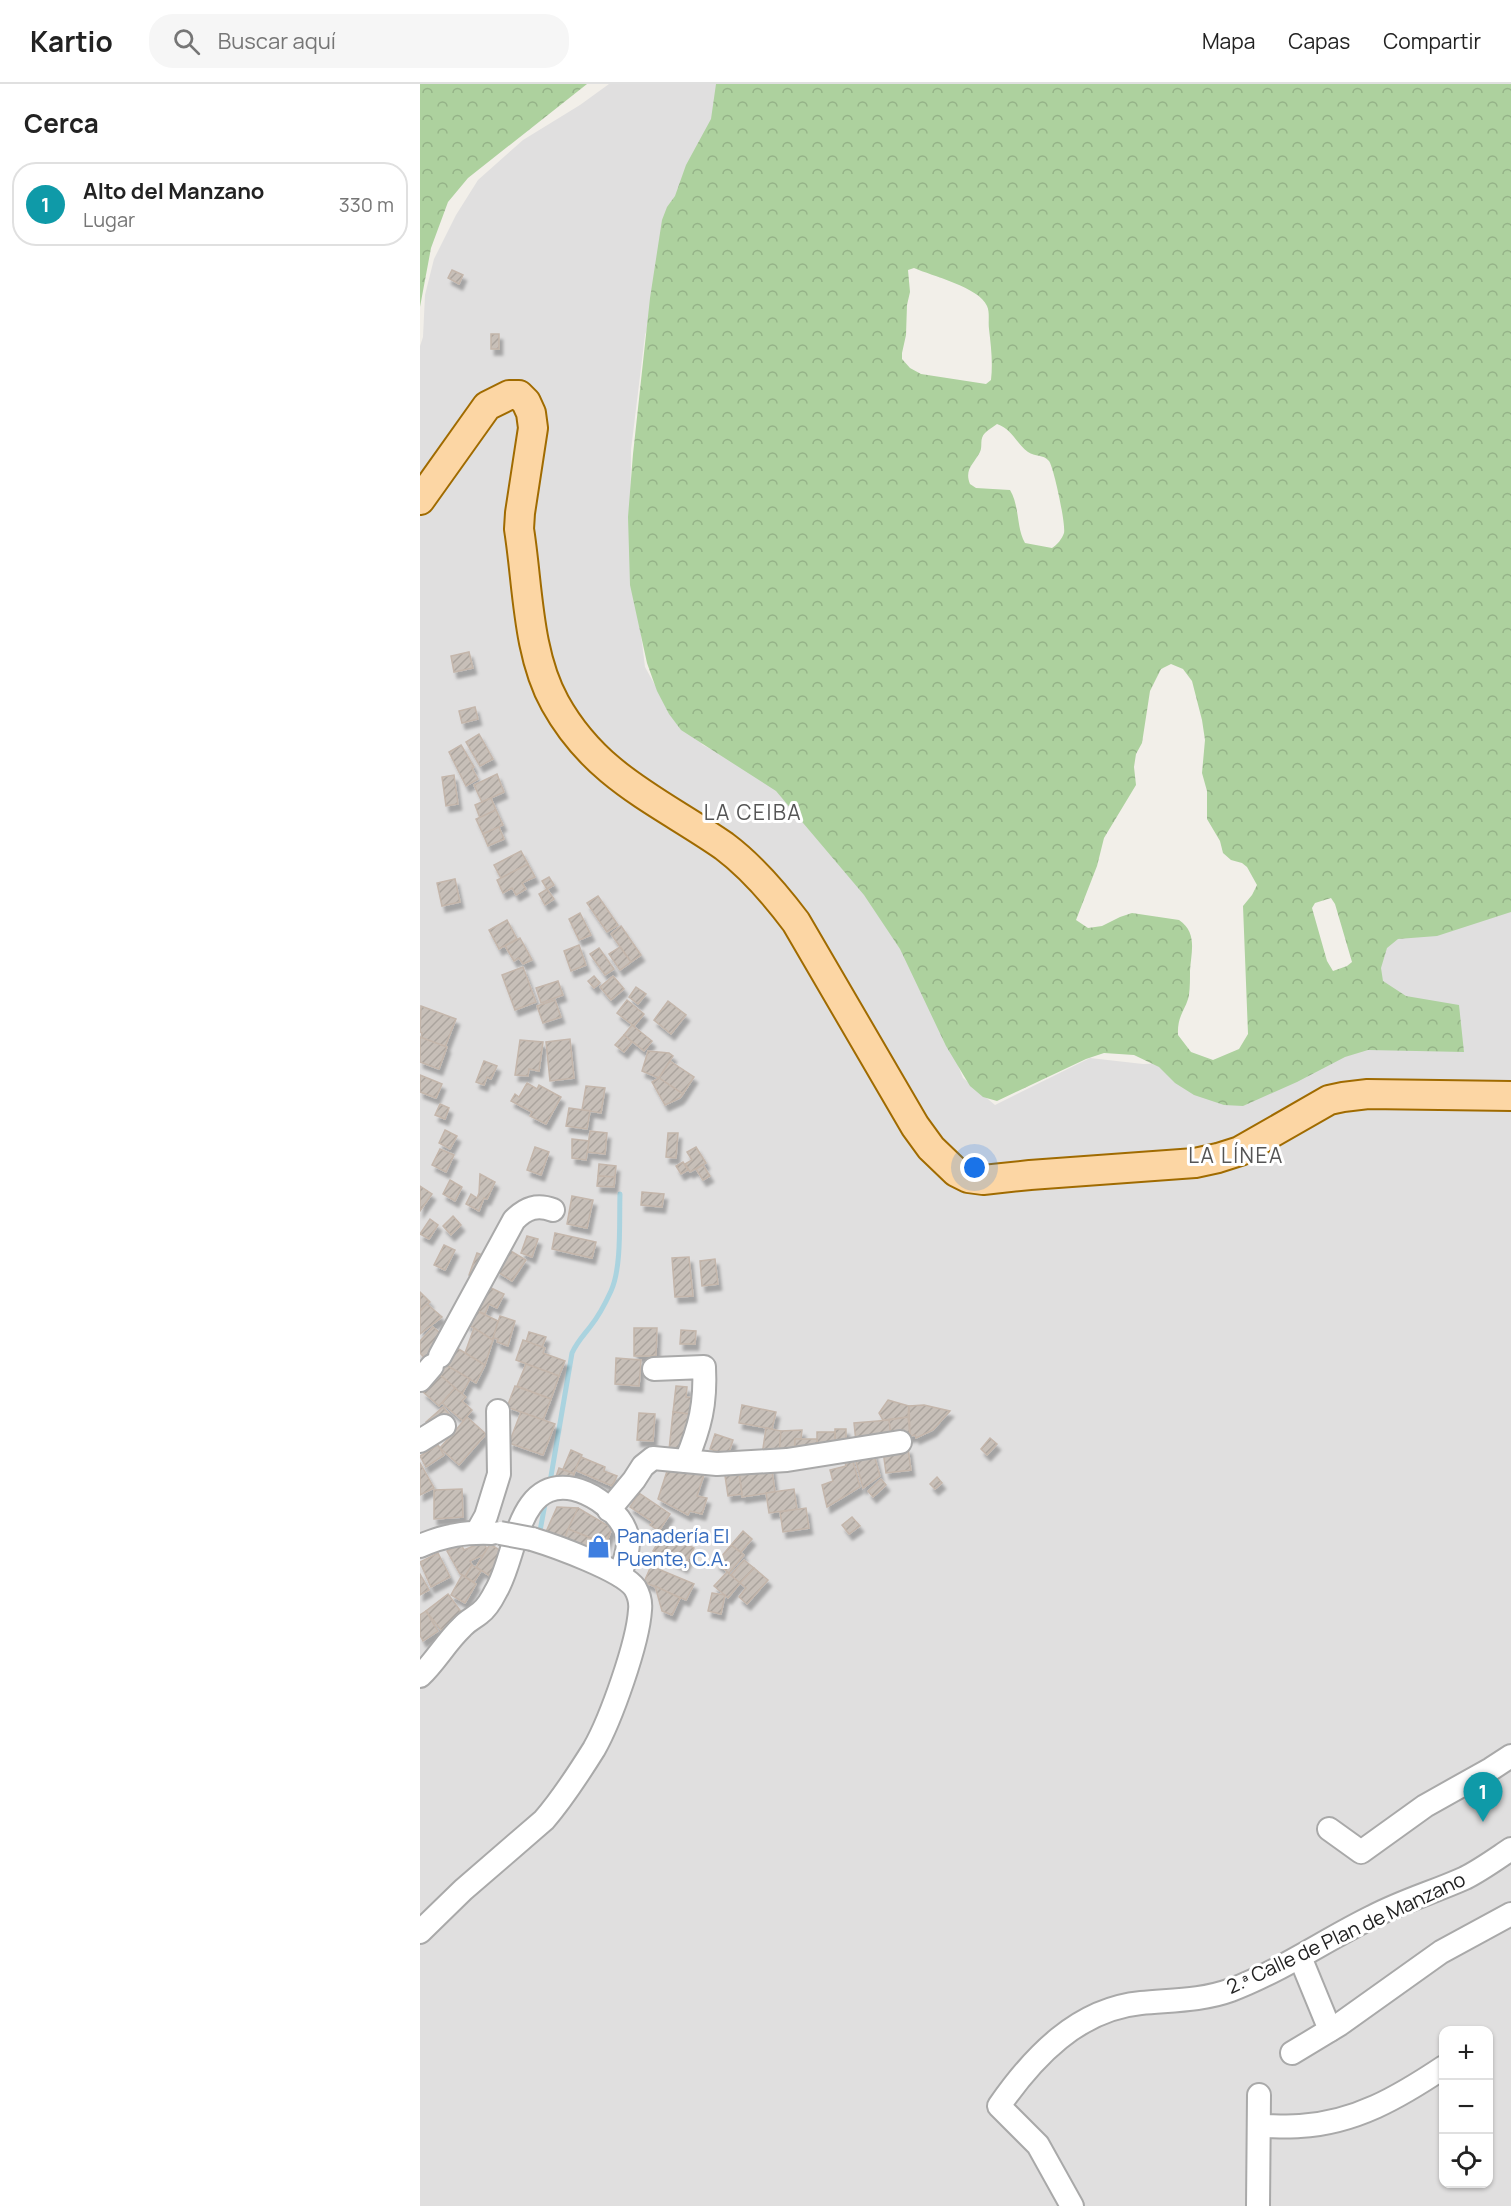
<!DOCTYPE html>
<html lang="es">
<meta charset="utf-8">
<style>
:root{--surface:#fff;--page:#f6f6f6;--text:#222;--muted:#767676;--line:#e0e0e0;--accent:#db2777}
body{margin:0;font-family:Manrope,sans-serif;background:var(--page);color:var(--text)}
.controls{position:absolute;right:18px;bottom:18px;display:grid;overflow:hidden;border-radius:12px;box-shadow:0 2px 4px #0004}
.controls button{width:54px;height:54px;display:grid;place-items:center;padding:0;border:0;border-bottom:2px solid var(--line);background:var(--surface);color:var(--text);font:30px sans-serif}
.you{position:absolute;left:555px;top:1084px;width:21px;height:21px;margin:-15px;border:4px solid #fff;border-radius:50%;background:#1a73e8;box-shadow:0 0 0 9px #1a73e833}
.badge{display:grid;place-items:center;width:39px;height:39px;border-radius:50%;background:var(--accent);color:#fff;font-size:20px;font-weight:700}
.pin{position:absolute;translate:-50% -50px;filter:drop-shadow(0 2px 3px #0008)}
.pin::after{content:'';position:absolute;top:32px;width:21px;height:18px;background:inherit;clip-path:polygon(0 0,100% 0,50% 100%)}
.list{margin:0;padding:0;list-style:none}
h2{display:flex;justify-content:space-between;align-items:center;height:78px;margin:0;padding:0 24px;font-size:26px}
h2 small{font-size:20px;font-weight:400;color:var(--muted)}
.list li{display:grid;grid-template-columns:39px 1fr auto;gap:18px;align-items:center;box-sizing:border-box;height:84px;margin:0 12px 12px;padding:0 12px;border:2px solid var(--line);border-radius:24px}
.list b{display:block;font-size:22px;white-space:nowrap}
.list p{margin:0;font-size:20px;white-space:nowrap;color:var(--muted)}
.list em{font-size:20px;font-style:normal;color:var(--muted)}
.icon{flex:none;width:33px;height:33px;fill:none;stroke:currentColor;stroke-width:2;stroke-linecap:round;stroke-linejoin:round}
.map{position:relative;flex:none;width:1091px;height:2122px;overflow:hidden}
header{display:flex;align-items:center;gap:36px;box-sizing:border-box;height:84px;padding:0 30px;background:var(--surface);border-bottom:2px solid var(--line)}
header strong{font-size:28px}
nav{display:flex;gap:33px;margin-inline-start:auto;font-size:21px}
.search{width:420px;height:54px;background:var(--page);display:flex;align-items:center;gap:15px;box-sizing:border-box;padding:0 21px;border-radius:24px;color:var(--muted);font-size:22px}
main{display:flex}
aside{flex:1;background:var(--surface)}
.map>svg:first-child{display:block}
.residential{fill:#e0dfdf;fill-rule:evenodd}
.forest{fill:url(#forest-crowns);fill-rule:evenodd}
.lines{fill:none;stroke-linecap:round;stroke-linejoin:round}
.stream{stroke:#aad3df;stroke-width:5}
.building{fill:url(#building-hatch);stroke:#c4b6ab;stroke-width:1.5;filter:url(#shadow)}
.minor-casing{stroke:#a9a9a9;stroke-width:26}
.major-casing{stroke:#a06b00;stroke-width:32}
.minor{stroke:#fff;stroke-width:22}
.major{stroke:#fcd6a4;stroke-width:28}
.minor-bridge-casing{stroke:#a9a9a9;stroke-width:26;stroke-linecap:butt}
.minor-bridge{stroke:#fff;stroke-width:22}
.labels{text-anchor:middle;stroke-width:6;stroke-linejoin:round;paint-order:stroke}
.shop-label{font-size:20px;fill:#366cbe;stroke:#fff;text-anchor:start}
.street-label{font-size:20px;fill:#222;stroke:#fff}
.neighbourhood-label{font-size:21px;letter-spacing:1.5px;fill:#555;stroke:#fff}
</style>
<header>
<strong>Kartio</strong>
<div class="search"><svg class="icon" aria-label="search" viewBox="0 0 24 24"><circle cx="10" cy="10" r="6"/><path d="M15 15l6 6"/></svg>Buscar aquí</div>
<nav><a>Mapa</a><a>Capas</a><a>Compartir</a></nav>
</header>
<main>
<aside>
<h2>Cerca<small></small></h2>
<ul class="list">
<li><span class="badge" style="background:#0f9aa8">1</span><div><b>Alto del Manzano</b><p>Lugar</p></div><em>330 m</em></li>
</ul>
</aside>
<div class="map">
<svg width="1091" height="2122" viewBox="0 0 1091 2122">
<defs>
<pattern id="forest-crowns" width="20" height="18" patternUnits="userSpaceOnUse" patternTransform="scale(1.5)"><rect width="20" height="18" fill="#add19e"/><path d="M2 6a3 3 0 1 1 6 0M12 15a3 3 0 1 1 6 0" fill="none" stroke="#95b388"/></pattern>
<pattern id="building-hatch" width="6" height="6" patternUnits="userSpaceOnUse" patternTransform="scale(1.5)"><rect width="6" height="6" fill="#c7bfb8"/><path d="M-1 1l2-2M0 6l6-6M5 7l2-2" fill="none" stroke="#aba49e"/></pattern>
<filter id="shadow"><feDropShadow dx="3.5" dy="6" stdDeviation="1.5" flood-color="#0004"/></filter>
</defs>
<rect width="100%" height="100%" fill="#f2efe9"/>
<path class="residential" d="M189 0H309L225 251 211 366 210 462 225 583 247 623 283 661 367 706 493 870 543 994 575 1021 670 974 723 980 814 977 957 949 958 836 1091 824V2122H0V262L3 253 5 211 14 175 36 131 58 96 103 56 160 21ZM1024 1946H1068V2100H1024Z"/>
<g class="forest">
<path d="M0 0H167L48 94 28 118 11 164 0 223Z"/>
<path d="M296 0H1091V828L1017 852 978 855 967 864 961 884 963 897 986 912 1039 921 1044 968 948 966 925 973 877 998 823 1022 804 1021 774 1011 755 999 739 983 714 971 684 969 666 975 577 1017 563 1013 550 1002 526 962 480 865 444 811 356 707 261 646 249 630 237 607 227 579 210 501 208 433 213 370 230 214 242 136 247 123 255 112 266 81 291 35ZM494 184C512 192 559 203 567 222 570 228 568 238 569 245 571 262 573 279 571 296L566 300 501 290 490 284 482 275V269L486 251 487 221 490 208 488 186ZM577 340C592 345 596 359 608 368 615 373 623 370 629 377 634 384 646 441 644 449 642 455 637 461 632 464L605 459C596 443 600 423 590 406L556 404 550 400C544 385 554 380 560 368 563 362 559 355 565 349 568 346 573 343 577 340ZM751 580 763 585 772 597 782 636 785 656 782 689 787 707V735L800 757 803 769 811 776 822 779 827 783 837 801 832 811 823 822 828 950 819 965 793 976 771 968 758 951C757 931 766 926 769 911 770 903 770 895 770 887 771 868 778 849 759 836L712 829 700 833 682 842 668 844 656 836 677 782 684 754 716 701 714 683 716 670 722 659 730 607 741 585ZM911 814 915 820 932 878 927 882 913 887 907 877 892 824 895 819Z"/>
</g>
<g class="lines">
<g class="stream">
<path d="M130 1398 152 1269C157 1258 163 1252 170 1243 178 1233 186 1218 191 1207 202 1183 199 1137 200 1110"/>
<path d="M120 1447 125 1420"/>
</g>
</g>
<g class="building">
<path d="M32 186 43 191 39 200 28 194Z"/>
<rect x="71" y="250" width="8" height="15"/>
<path d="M49 568 53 584 34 588 31 572Z"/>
<path d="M55 623 58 635 42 639 39 627Z"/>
<path d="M59 650 73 675 60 682 46 658Z"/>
<path d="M41 661 54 683 52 684 58 695 46 702 29 668Z"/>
<path d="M77 690 84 708 62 718 54 701Z"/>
<path d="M34 691 38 720 26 722 22 693Z"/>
<path d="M71 714 76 726 60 734 55 721Z"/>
<path d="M76 726 83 741 63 750 56 735Z"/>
<path d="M79 743 84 755 68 762 63 750Z"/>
<path d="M101 767 108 780 81 794 74 781Z"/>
<path d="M108 780 115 793 102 799 106 805 96 811 92 804 83 809 77 796Z"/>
<path d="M129 793 134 801 127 805 122 797Z"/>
<path d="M35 795 40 818 22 822 17 799Z"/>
<path d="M127 805 134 815 125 821 119 810Z"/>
<path d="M178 812 198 841 187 848 167 819Z"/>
<path d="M160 829 171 851 159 856 149 835Z"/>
<path d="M87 836 97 855 79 865 69 846Z"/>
<path d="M201 842 221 871 211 878 191 850Z"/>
<path d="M100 854 112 876 103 880 99 874 94 877 85 862Z"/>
<path d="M159 861 166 881 151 887 144 867Z"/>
<path d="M200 863 211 878 200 886 189 870Z"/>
<path d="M179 864 194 885 185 891 170 870Z"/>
<path d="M103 883 116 918 95 926 82 891Z"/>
<path d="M174 892 180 899 174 904 168 897Z"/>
<path d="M193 892 204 905 191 916 180 903Z"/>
<path d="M138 897 143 911 121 919 116 904Z"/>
<path d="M216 903 226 910 218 920 209 913Z"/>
<path d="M135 916 141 933 123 939 117 922Z"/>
<path d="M207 916 224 930 214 942 197 929Z"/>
<path d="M248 917 266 931 251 950 234 936Z"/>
<path d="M1 922 36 935 25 963 1 954 2 949 0 948Z"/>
<path d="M212 941 232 957 224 967 204 951Z"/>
<path d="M204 951 212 958 204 968 195 961Z"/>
<path d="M0 953 27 963 19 985 0 978Z"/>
<path d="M150 955 154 994 130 997 126 958Z"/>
<path d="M100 956 123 958 119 987 109 985 108 992 95 991Z"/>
<path d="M228 967 249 969 253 972 239 994 222 987Z"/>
<path d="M64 977 77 982 71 995 67 993 64 1001 56 998Z"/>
<path d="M250 977 274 993 263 1010 239 994Z"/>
<path d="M0 991 22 1000 16 1014 0 1008Z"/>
<path d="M239 994 263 1010 260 1014 245 1021 232 998Z"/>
<path d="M107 999 117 1005 119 1001 141 1013 126 1040 110 1032 112 1028 91 1017 95 1010 99 1013Z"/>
<path d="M166 1002 185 1004 181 1029 162 1026Z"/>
<path d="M20 1020 29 1024 25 1035 15 1031Z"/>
<path d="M149 1024 170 1027 167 1045 146 1042Z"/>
<path d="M25 1046 37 1052 30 1065 19 1059Z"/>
<path d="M170 1047 187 1049 185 1070 167 1068Z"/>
<path d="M248 1049H258L256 1074 246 1073Z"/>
<path d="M152 1055 169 1057 166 1076 152 1074Z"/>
<path d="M115 1063 129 1068 121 1091 107 1086Z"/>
<path d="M276 1063 286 1079 270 1088 265 1080 272 1076 267 1068Z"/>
<path d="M20 1065 34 1071 26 1088 12 1081Z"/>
<path d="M263 1078 268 1086 261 1090 256 1082Z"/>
<path d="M179 1080 196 1082 195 1093 178 1092Z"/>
<path d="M283 1081 290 1092 283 1096 276 1085Z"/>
<path d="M60 1090 75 1098 67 1115 64 1114 59 1127 46 1120 51 1110 57 1114 59 1109Z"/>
<path d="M178 1092 195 1093 194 1103 177 1102Z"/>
<path d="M30 1096 42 1103 35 1117 23 1110Z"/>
<path d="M0 1102 12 1110 0 1127Z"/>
<path d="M222 1108 244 1110 242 1123 221 1121Z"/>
<path d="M152 1112 173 1116 167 1144 147 1140Z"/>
<path d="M33 1132 41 1141 31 1151 23 1142Z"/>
<path d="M10 1135 18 1141 9 1155 0 1150Z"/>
<path d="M135 1149 176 1158 172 1174 132 1165Z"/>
<path d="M107 1152 118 1155 112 1173 101 1169Z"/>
<path d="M24 1161 35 1166 25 1186 14 1181Z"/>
<path d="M89 1166 106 1176 92 1197 76 1187Z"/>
<path d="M57 1169 73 1175 64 1197 49 1191Z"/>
<path d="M269 1173 273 1212 255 1213 252 1174Z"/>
<path d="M295 1175 298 1200 282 1202 280 1177Z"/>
<path d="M69 1203 84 1210 77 1224 69 1220 65 1230 57 1227Z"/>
<path d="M0 1208 10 1218 0 1227Z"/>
<path d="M7 1220 22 1233 0 1250V1227Z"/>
<path d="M55 1226 78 1237 73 1256 47 1240Z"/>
<path d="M80 1232 95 1237 88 1262 77 1258 78 1255 73 1254Z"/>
<path d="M13 1243 26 1254 13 1283 0 1269V1257Z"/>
<path d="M54 1244 73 1256 65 1281 45 1269Z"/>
<path d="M214 1244H237L236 1272H214Z"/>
<path d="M261 1246 276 1247 275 1260H260Z"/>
<path d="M109 1248 126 1253 122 1263 106 1258Z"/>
<path d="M103 1256 125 1264 123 1269 145 1277 139 1292 96 1276Z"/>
<path d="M37 1264 65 1281 56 1299 26 1281Z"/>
<path d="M196 1274 221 1276 219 1302 195 1300Z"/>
<path d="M106 1280 139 1292 131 1315 97 1302Z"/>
<path d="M26 1281 50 1295 42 1310 19 1290Z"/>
<path d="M19 1290 35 1304 19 1322 3 1308Z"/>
<path d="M95 1302 131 1315 123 1336 87 1323Z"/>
<path d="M256 1302 267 1303 266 1313 278 1314 277 1331 253 1328Z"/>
<path d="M35 1304 46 1313 42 1317 52 1326 43 1337 22 1319Z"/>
<path d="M468 1316 489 1322 488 1333 463 1336 459 1329Z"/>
<path d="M322 1321 356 1328 352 1345 319 1339Z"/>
<path d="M504 1321 530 1327 513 1346 496 1354 495 1351 490 1352 489 1322Z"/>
<path d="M23 1323 29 1330 12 1344 6 1338Z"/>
<path d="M101 1328 135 1340 123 1371 89 1359Z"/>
<path d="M253 1328 277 1331 264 1360 255 1367 249 1366Z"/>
<path d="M219 1329 235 1330 233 1357 217 1356Z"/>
<path d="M47 1333 66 1350 39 1381 20 1364Z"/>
<path d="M488 1333 490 1352 471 1355 469 1336Z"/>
<path d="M469 1336 471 1355 436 1358 434 1339Z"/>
<path d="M346 1344 361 1347 359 1371H342Z"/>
<path d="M415 1345H426V1361L415 1362Z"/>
<path d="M382 1346 381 1355H375V1371H359L361 1347Z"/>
<path d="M397 1348H415V1366L397 1368Z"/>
<path d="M295 1350 313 1356 308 1371 290 1365Z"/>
<path d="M570 1354 577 1360 567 1371 561 1365Z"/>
<path d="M375 1355H397V1368L375 1371Z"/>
<path d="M18 1361 24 1371 6 1383 0 1372Z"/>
<path d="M488 1364 491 1386 466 1389 463 1367Z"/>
<path d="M151 1366 162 1371 154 1390 143 1385Z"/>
<path d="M453 1367 460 1392 443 1404 434 1370Z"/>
<path d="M431 1370 440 1403 407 1423 402 1401 413 1397 410 1386 426 1382 423 1371Z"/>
<path d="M161 1373 185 1383 184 1387 197 1392 192 1402 155 1386Z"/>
<path d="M0 1379 14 1404 0 1411Z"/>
<path d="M351 1379 355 1408 322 1413 319 1386 331 1384V1389H337Z"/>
<path d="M139 1384 154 1390 150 1399 134 1398Z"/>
<path d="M248 1384 285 1388 277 1412 287 1414 282 1430 270 1427 268 1431 238 1415Z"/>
<path d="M304 1385 319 1389 322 1410 308 1412Z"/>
<path d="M517 1393 522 1399 515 1405 510 1400Z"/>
<path d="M461 1395 466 1401 453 1413 448 1407Z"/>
<path d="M42 1405 43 1433 14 1435V1406Z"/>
<path d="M374 1405 377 1425 349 1429 346 1409Z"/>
<path d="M219 1409 250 1430 239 1447 230 1441 233 1438 210 1423Z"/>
<path d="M137 1423 158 1424 143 1458 125 1450Z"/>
<path d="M158 1424 192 1444 186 1460 148 1445Z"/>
<path d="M386 1424 389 1444 363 1448 360 1428Z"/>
<path d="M432 1433 440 1442 429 1450 422 1441Z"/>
<path d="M148 1445 186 1460 182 1472 143 1458Z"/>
<path d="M323 1447 332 1455 321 1468 311 1461Z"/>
<path d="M244 1448 274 1464 264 1483 233 1467Z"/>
<path d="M63 1458 67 1465 63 1471 50 1477 52 1481 45 1493 40 1490 27 1467 41 1460 44 1466Z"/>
<path d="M70 1460 87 1471 73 1494 56 1483Z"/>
<path d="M311 1461 324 1471 309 1489 296 1479Z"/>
<path d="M18 1469 30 1493 11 1503 0 1478Z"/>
<path d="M324 1476 334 1484 320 1499 311 1491Z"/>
<path d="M52 1481 61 1487 54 1498 45 1493Z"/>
<path d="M231 1482 274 1500 266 1516 224 1498Z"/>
<path d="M334 1484 348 1496 327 1520 319 1513 326 1504 320 1499Z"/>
<path d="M307 1488 320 1499 308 1514 294 1502Z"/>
<path d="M0 1490 9 1506 0 1511Z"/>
<path d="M42 1491 56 1500 45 1519 31 1511Z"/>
<path d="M235 1502 260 1514 252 1531 242 1527Z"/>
<path d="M292 1509 305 1511 301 1530 288 1527Z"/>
<path d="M28 1510 42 1529 21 1546 6 1527Z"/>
<path d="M6 1527 18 1547 3 1557 0 1551V1531Z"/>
</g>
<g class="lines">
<defs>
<g id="minor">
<path d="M20 1272 94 1136C106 1124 117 1120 133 1126"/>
<path d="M234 1285 284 1283C286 1320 280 1343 266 1377"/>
<path d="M0 1296 12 1282"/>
<path d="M0 1357 24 1342"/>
<path d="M189 1426 214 1396 223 1382 233 1374 297 1380 367 1376 480 1358"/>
<path d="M57 1448 66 1432 79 1390 78 1327"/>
<path d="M0 1462C25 1451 45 1448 72 1449"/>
<path d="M0 1592C16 1577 26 1558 42 1543 47 1537 54 1534 60 1529 67 1524 72 1515 76 1507 97 1473 96 1393 154 1405 171 1409 188 1421 199 1435 214 1455 207 1470 200 1491"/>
<path d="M909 1745 941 1768 1005 1722 1071 1685 1091 1672"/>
<path d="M0 1848 43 1806 124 1736C143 1714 159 1689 174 1665 191 1635 218 1559 220 1526 221 1518 219 1511 215 1504 202 1486 135 1462 112 1455"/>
<path d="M880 1873 910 1946"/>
<path d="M872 1969 920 1940 1021 1868 1091 1830"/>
<path d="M839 2042C853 2042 867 2043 880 2042 935 2039 979 2013 1024 1983"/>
<path d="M652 2122 618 2061 579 2022C613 1973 658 1925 721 1919 751 1916 781 1917 811 1906 861 1887 905 1856 952 1833 982 1817 1014 1808 1045 1794 1061 1786 1076 1775 1091 1765"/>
<path d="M838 2122 839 2011"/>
</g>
<path id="major" d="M0 416 67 322 89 311H99L106 318 111 329 113 344 100 429 99 445C108 501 107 569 135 619 176 693 239 717 304 762 332 783 355 810 376 838L495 1042 511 1064 536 1088 548 1094 563 1096 610 1091 775 1079 798 1074 820 1067 909 1016 923 1013 948 1010 1091 1012"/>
</defs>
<use href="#minor" class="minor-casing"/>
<use href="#major" class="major-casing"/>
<use href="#minor" class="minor"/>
<use href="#major" class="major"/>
<defs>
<path id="minor-bridge" d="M80 1449 112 1455"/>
</defs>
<use href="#minor-bridge" class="minor-bridge-casing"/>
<use href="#minor-bridge" class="minor-bridge"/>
</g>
<defs>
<symbol id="shop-bare" viewBox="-9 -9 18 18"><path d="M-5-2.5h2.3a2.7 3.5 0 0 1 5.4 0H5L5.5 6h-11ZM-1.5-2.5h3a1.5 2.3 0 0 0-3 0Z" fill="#3f7fe0" stroke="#fff" stroke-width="2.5" paint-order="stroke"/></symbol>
</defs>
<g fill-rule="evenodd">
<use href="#shop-bare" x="162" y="1446" width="33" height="33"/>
</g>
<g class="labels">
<g class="shop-label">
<text x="197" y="1459">Panadería El<tspan x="197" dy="23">Puente, C.A.</tspan></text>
</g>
<g class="street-label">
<text transform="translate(926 1849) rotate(-25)" y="7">2.ª Calle de Plan de Manzano</text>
</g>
<g class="neighbourhood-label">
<text x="333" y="736">LA CEIBA</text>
<text x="816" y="1079">LA LÍNEA</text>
</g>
</g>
</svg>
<div class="controls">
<button>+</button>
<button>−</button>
<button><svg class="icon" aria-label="locate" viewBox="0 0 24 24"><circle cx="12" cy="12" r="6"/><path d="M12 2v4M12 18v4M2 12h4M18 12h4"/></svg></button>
</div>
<div class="you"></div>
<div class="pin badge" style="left:1063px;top:1738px;background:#0f9aa8">1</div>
</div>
</main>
